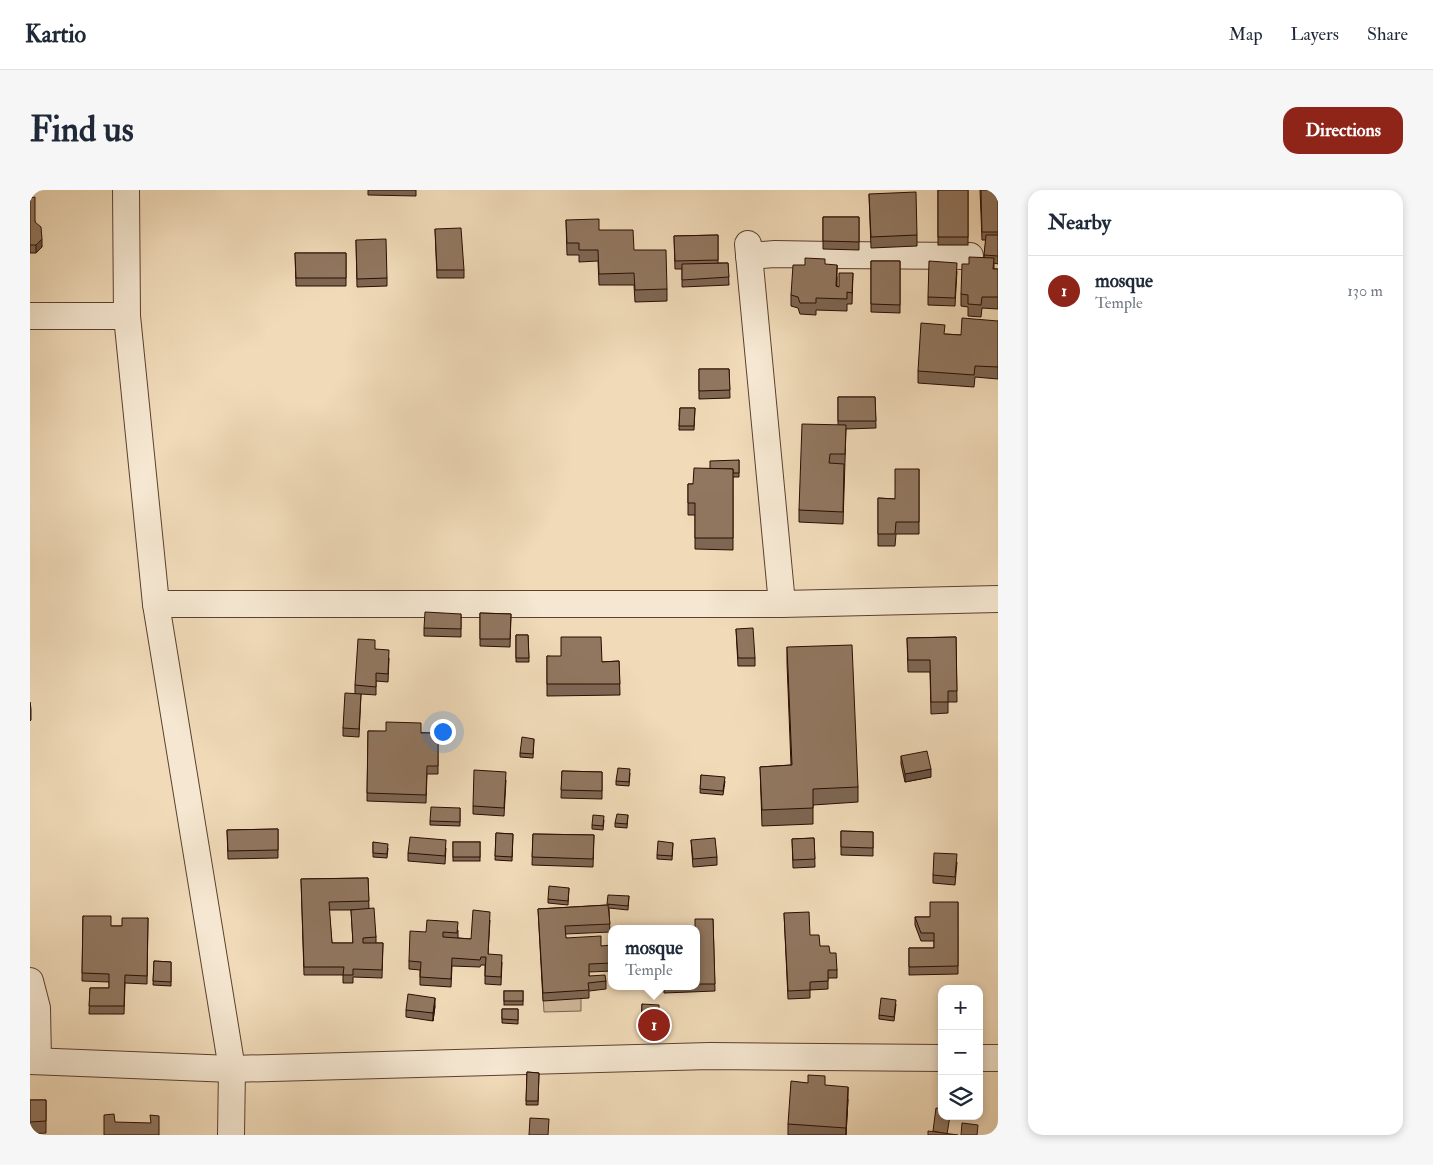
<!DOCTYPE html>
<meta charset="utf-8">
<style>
:root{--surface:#fff;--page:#f6f6f7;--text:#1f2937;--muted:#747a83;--line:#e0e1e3;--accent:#8f2418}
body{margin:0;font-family:"IM FELL Double Pica",serif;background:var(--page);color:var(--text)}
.controls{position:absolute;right:15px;bottom:15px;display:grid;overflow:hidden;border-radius:10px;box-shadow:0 2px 8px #0003}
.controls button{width:45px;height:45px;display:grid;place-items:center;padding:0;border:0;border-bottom:1px solid var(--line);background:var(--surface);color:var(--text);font:25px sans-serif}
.you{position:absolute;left:412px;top:541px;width:18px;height:18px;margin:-12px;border:4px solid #fff;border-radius:50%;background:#1a73e8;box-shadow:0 0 0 8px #1a73e833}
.badge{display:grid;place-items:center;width:32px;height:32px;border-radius:50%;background:var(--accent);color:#fff;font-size:16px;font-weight:700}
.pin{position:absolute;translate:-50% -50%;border:2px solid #fff;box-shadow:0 1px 5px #0006}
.popup{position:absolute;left:578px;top:735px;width:92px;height:65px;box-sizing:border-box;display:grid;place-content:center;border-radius:10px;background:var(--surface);filter:drop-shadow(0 1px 4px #0005);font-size:16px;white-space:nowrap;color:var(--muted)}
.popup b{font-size:19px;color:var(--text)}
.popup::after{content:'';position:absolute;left:50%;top:100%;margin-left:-10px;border:10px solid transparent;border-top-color:var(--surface)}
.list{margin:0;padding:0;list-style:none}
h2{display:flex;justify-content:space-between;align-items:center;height:65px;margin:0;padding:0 20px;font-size:21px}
h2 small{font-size:16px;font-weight:400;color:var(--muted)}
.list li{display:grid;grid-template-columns:32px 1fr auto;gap:15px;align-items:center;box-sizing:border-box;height:70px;padding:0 20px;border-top:1px solid var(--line)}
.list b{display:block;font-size:19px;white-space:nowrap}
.list p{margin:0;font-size:16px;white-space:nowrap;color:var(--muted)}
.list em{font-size:16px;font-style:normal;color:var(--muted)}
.icon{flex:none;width:28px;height:28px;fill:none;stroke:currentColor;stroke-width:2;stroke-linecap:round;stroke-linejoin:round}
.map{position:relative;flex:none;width:968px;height:945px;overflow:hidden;border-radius:15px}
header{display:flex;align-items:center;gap:30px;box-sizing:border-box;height:70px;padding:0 25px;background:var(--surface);border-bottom:1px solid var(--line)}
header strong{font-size:24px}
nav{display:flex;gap:28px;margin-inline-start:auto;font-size:18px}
.intro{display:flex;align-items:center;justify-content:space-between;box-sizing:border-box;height:120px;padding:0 30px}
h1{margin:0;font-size:35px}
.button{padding:12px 22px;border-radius:15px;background:var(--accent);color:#fff;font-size:18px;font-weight:700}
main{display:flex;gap:30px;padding:0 30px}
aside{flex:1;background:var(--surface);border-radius:15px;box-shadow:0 2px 8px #0003}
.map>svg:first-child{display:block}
.green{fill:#cfb799;stroke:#7d624c}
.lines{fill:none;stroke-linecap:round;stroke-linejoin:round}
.minor-casing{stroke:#5c402e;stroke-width:28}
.minor{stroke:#f5e7d1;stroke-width:26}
.wall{fill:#7d6653;stroke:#2b0c00;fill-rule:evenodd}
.shaded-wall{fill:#665343;stroke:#2b0c00}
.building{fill:#917760;stroke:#2b0c00}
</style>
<header>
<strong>Kartio</strong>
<nav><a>Map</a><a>Layers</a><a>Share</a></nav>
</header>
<div class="intro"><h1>Find us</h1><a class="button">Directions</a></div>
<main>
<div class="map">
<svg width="968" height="945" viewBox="0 0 968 945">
<rect width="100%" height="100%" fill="#f0dab8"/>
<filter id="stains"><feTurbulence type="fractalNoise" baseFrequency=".004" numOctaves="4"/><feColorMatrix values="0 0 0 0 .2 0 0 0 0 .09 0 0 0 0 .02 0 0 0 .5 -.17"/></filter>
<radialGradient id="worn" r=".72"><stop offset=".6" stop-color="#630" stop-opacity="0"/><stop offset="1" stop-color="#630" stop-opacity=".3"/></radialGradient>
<path class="green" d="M551 804V821L514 822 513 806Z"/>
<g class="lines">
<defs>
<g id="minor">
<path d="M96 0 97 126 126 414 202 879 201 945"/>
<path d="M718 54 752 414"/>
<path d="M719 66 745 64 802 65 940 66"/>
<path d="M0 126H97"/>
<path d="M126 414H752L968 409"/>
<path d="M0 791 7 818 8 871"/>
<path d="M949 868H968"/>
<path d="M0 871 202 879 680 866 912 868"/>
</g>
</defs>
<use href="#minor" class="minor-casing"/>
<use href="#minor" class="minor"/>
</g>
<g class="wall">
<path d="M338 0H386V6L338 5Z"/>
<rect x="908" y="0" width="30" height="55"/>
<path d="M950 0H968V74L964 73V79H968V119L952 118 951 127 938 126V117L931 116V104L954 67 956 50H952Z"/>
<path d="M839 4 887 45V56L841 58Z"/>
<path d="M0 8 5 32 12 57 6 63H0Z"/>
<path d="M793 27H829V60L793 59Z"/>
<path d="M536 30 569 40 604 60 637 99V111L605 112 604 95H569L568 71 549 72V65H537Z"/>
<path d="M405 39 434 80V88H407Z"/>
<path d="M688 45V73H698L699 95 652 97V79H645L644 46Z"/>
<path d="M326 50 357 88V96L327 97Z"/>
<path d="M265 63H316V96H266Z"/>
<path d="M841 71H870V123L841 122Z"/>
<path d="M795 74 807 87V96L809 97 823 83 822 114H817V121L786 120V125L770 124 768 118 761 116V105L775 75Z"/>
<path d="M927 81 925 116 898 115V107Z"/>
<path d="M968 131V189L945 187 944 197 888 193V181L915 144 931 145Z"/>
<path d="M669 179H699L700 208 669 209Z"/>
<path d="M808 207H845L846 238 816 239 813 334 769 332V320L808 235Z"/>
<path d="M650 218H665L664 240H649Z"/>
<path d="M709 270V287H703V360L665 359V325H658V294H663L680 279Z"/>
<path d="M889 279V344H866L865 356H848V308L865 309Z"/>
<path d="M450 423 481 424 480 457 450 456Z"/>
<path d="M431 424V447L394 446V438Z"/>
<path d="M706 439 725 468V476H708Z"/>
<path d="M486 445H498L499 472H486Z"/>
<path d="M926 447 927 512H918V523L901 524 900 482H878L877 448Z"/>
<path d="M757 457 828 597V612L783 615V634L732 636 730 577 761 575 757 473Z"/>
<path d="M345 459 359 468 358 492 346 491V505L331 504 329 547 313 546V538L325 503V495Z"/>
<path d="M517 466 572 472 589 471 590 505 517 506Z"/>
<path d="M0 512 1 519V530L0 531Z"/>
<path d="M338 541 408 543V584H397L396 613 337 611Z"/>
<path d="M504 549 503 568 490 567V563Z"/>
<path d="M871 566 901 587 875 592 871 574Z"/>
<path d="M532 581 572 582V609L531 608Z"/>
<path d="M600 583 599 596 586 595V591Z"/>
<path d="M671 585 695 591 693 605 670 603Z"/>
<path d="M476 590 474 626 443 624V616Z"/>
<path d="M430 618V636L400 635V631Z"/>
<path d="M598 625 597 638 585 637V633Z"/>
<path d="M574 630 573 640 562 639V635Z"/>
<path d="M248 639V668L198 669 197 640Z"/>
<path d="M811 641 843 642V666L811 665Z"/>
<path d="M466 643 483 644 482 671 465 670Z"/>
<path d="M503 644 564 645 563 677 502 675Z"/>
<path d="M784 648 785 677 763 678 762 649Z"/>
<path d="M661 650 687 667V675L663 677Z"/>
<path d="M343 652 358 658 357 668 343 667Z"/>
<rect x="423" y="652" width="27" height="19"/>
<path d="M643 653 642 670 627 669V665Z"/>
<path d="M416 658 415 674 378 671V663Z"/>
<path d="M927 672 925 695 903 693V685Z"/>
<path d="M338 688 339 719 346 747V753H353L352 788 323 787V793H313V785H274L271 689ZM299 720H325H321L323 753H302Z"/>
<path d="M539 698 538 715 518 713V709Z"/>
<path d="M599 706 598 720 579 718 580 742 535 744 536 748 571 756 582 763V781L559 782V786L576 791V799L559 801V808L513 811 508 719 577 715Z"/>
<path d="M928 712V784L879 785V758H904V751H891L885 735V727H900Z"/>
<path d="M754 723 780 745 790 756 800 763 807 780V788H798V799L780 800V808L758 809Z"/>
<path d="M53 726 81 736H92L118 728 117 794 95 793 94 824H59L60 798H79V792L52 791Z"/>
<path d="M683 729 685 801 634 803V796H666V739Z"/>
<path d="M460 730 458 764 472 772 471 795 455 794V775H451L450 777 422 776 421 797 390 795V780L379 779V771L396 742 428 740V748L441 749Z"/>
<path d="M124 771 141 772V796L123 795Z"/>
<rect x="474" y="801" width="19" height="14"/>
<path d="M612 814 629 823H637V838H629V845H611Z"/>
<path d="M866 814 864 831 849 829V825Z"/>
<path d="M405 816 403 831 376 827V820Z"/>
<path d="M472 819H488V834L472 833Z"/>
<path d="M497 882 509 883 508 915H496Z"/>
<path d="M795 895 818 909 816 945H758V934Z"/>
<path d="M0 910H16V943L0 944Z"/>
</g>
<g class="shaded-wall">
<path d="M12 49V57L6 63V55Z"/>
<path d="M807 75V87L806 108V96Z"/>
<path d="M901 579V587L875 592V584Z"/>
<path d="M405 808V816L403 831V823Z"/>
<path d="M818 897V909L816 945V938Z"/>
</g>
<g class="building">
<rect x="908" y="0" width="30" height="47"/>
<path d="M951 0H968V42H952Z"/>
<path d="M886 2 887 45 841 47 839 4Z"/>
<path d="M5 7V32L11 37 12 49 6 55H0V8Z"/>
<path d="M793 27H829V52L793 51Z"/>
<path d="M569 29V40H603L604 60H636L637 99 605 100 604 83 569 84 568 60H549V53H537L536 30Z"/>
<path d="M431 38 434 80H407L405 39Z"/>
<path d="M688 45V70L645 71 644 46Z"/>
<path d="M956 45H968V66L954 65Z"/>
<path d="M356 49 357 88 327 89 326 50Z"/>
<path d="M265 63H316V88H266Z"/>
<path d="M939 67 964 68 963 79H968V107H952L951 115 938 114V105L931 104 932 74H939Z"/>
<path d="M775 68 795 69V74L807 75 806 96 809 97V83H823L822 103 817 102V109L786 108V113H770L768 107 761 105 763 75H775Z"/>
<path d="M841 71H870V115L841 114Z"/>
<path d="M899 71 927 73 925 108 898 107Z"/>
<path d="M698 73 699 87 652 90V74Z"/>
<path d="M932 128 968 131V177L945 176 944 185 888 181 891 133 915 135 914 144 931 145Z"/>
<path d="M669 179H699L700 200 669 201Z"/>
<path d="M808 207H845L846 231H808Z"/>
<path d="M650 218H665L664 236H649Z"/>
<path d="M772 234 816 235 815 264H800L799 273 814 274 813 322 769 320Z"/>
<path d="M709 270V283H703V279H680V271Z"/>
<path d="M664 278 703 279V348H665V313H658V294H663Z"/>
<path d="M865 279H889V332H866L865 344H848V308L865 309Z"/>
<path d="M395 422 431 424V439L394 438Z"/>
<path d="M450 423 481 424 480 449H450Z"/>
<path d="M723 438 725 468H708L706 439Z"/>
<path d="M486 445H498L499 468H486Z"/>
<path d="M531 447H571L572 472 589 471 590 494H517V466H531Z"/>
<path d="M926 447 927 501H918V512H901L900 470H878L877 448Z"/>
<path d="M328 449 345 450V459L359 460 358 484 346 483V497L325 495Z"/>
<path d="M822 455 828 597 783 599V618L732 620 730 577 762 575 757 457Z"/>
<path d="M315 503 331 504 329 539 313 538Z"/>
<path d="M356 532 391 533V543H408V576H397L396 605 337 603 338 541H356Z"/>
<path d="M492 547 504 549 503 564 490 563Z"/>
<path d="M897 561 901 579 875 584 871 566Z"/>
<path d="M588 578 600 579 599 592 586 591Z"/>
<path d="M444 580 476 582 474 618 443 616Z"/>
<path d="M532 581 572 582V601L531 600Z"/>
<path d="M671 585 695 587 693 601 670 599Z"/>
<path d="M401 617 430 618V632L400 631Z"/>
<path d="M587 624 598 625 597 634 585 633Z"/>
<path d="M563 625 574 626 573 636 562 635Z"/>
<path d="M248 639V660L198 661 197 640Z"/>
<path d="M811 641 843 642V658L811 657Z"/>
<path d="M466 643 483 644 482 667 465 666Z"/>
<path d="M503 644 564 645 563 669 502 667Z"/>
<path d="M380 647 416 650 415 666 378 663Z"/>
<path d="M685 648 687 667 663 669 661 650Z"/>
<path d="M784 648 785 669 763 670 762 649Z"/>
<path d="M628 651 643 653 642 666 627 665Z"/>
<path d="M343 652 358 654 357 664 343 663Z"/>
<rect x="423" y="652" width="27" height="15"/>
<path d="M904 663 927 664 925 687 903 685Z"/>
<path d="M338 688 339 711 299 712 302 753H323L321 720 344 718 346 747 333 748V753H353L352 780 323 779V785H313L314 777H274L271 689Z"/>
<path d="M519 696 539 698 538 711 518 709Z"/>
<path d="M578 705 599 706 598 716 577 714Z"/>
<path d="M900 712H928V776L879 777V758H904V743H891L885 727H900Z"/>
<path d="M578 715 580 734 535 736 536 748 571 746V756L581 755 582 773 559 774V786L575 785 576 791 558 793 559 800 513 803 508 719Z"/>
<path d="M443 720 460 722 458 764 472 765 471 787 455 786 456 767H451L450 770 422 768 421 789 390 787 391 772 379 771 380 741 396 742 397 730 428 732 427 743 413 742V747L441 749Z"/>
<path d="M779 722 780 745H789L790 756H799L800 763H806L807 780H798V791L780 792V800L758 801 754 723Z"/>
<path d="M53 726H81V736H92V728H118L117 786 95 785 94 816H59L60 798H79V784L52 783Z"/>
<path d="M665 729H683L685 794H666V739H665Z"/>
<path d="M124 771 141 772V792L123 791Z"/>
<rect x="474" y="801" width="19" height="10"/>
<path d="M378 804 405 808 403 823 376 820Z"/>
<path d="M851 808 866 810 864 827 849 825Z"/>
<path d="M612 814 629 815V823H637V830H629V837H611Z"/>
<path d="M472 819H488V830L472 829Z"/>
<path d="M497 882 509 883 508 911H496Z"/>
<path d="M778 885 795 886V895L818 897 816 938 758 934 761 891 778 893Z"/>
<path d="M0 910H16V931L0 932Z"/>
<path d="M906 918 912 919V926H920L917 944 903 941Z"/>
<path d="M84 924 85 932 121 933 120 925 129 926V945H74V925Z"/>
<path d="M500 928 519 929 518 945H499Z"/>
<path d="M932 933 948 935 947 945H931Z"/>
<path d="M898 941 928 945H898Z"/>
</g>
<rect width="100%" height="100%" filter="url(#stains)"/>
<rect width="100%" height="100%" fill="url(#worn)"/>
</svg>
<div class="controls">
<button>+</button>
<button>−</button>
<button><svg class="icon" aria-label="layers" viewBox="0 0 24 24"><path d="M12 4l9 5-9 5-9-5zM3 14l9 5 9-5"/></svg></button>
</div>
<div class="you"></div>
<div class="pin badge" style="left:624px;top:835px">1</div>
<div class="popup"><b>mosque</b>Temple</div>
</div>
<aside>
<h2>Nearby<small></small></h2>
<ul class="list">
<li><span class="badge">1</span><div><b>mosque</b><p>Temple</p></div><em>130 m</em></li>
</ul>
</aside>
</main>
